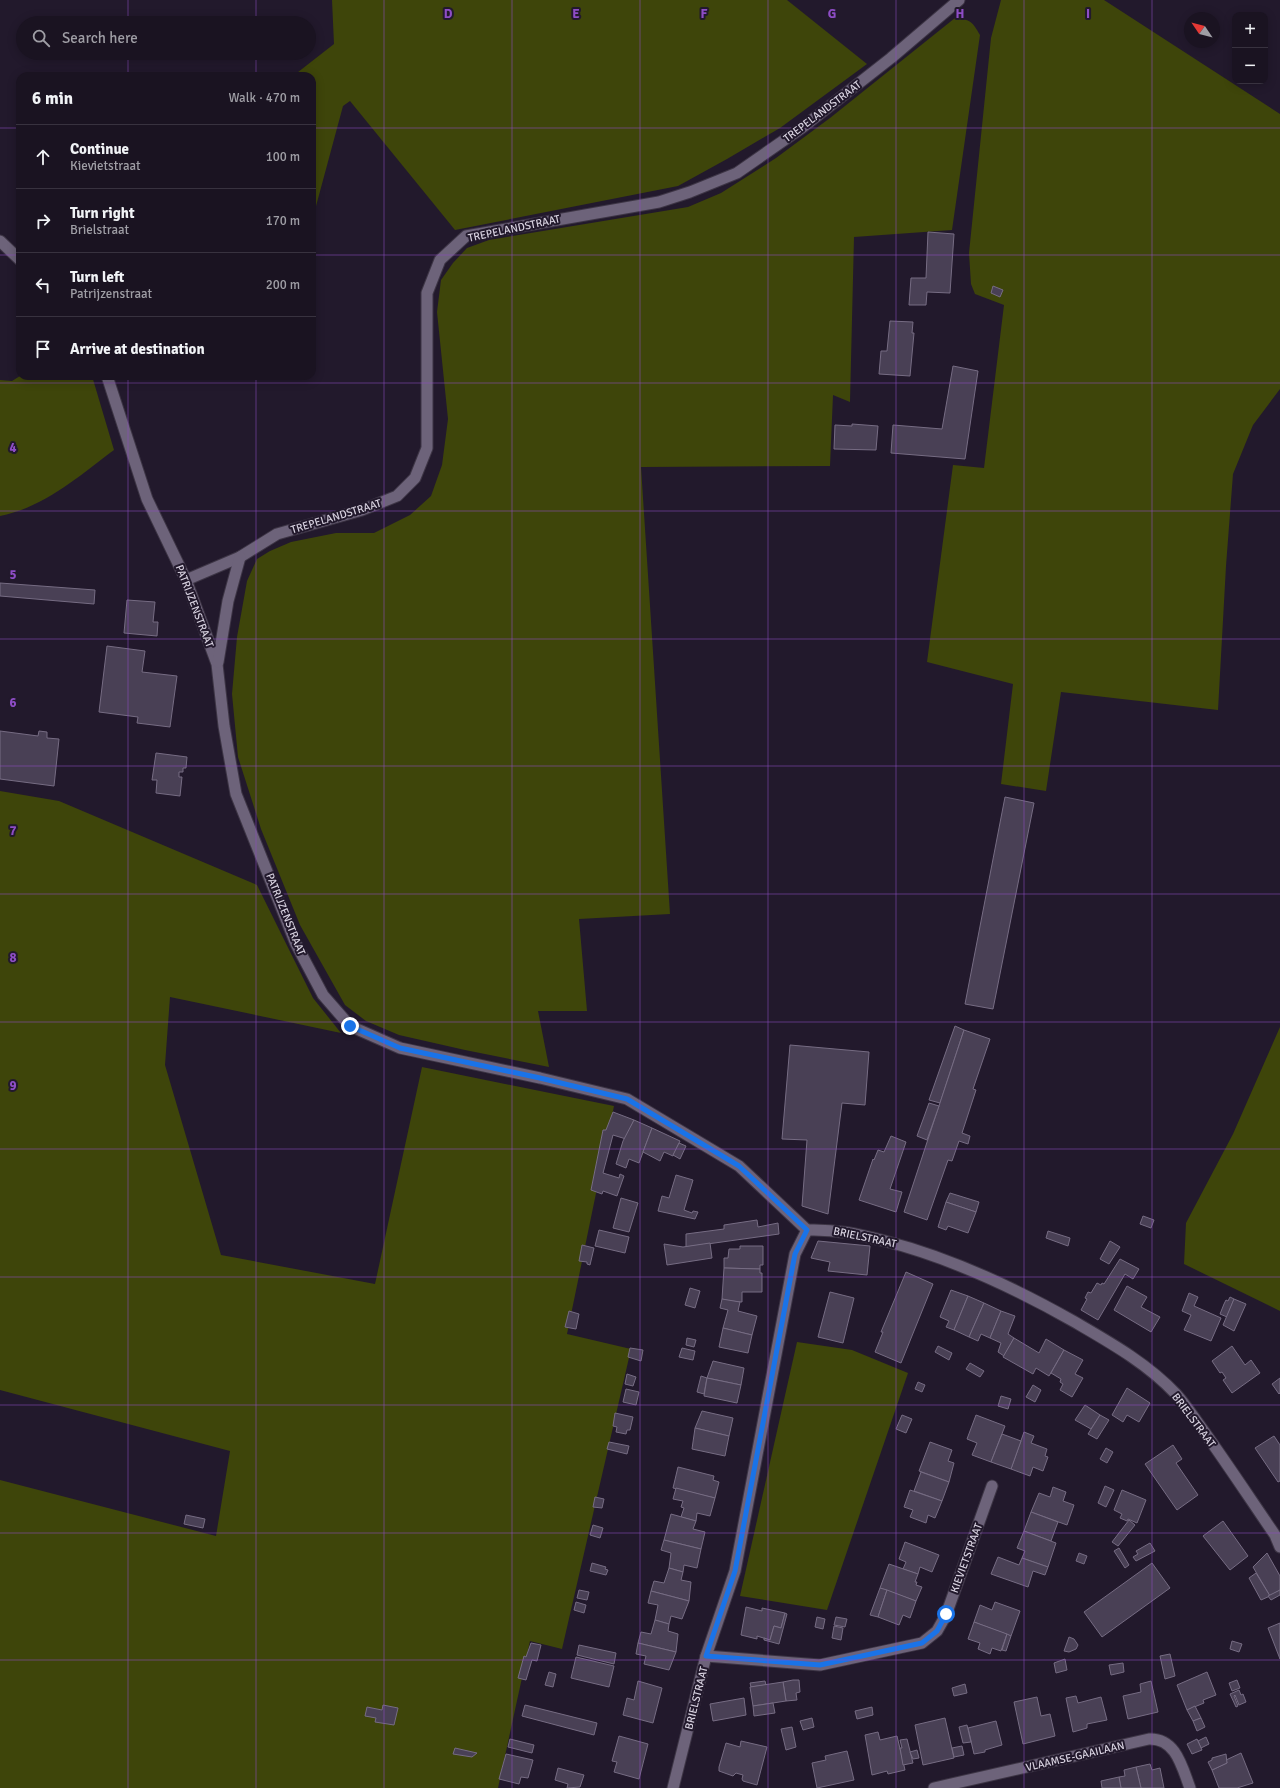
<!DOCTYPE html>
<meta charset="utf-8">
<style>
:root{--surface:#1a1321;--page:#27202e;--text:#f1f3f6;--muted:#9f9ea5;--line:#38323f}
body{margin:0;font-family:Signika,sans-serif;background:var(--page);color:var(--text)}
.controls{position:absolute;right:12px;top:12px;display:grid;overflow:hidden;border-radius:8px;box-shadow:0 2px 10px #0003}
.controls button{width:36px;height:36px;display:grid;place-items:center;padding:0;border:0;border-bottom:1px solid var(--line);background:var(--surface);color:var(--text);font:20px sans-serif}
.compass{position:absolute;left:1184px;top:12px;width:36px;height:36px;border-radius:50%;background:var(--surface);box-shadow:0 2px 10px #0003;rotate:305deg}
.stop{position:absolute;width:12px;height:12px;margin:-9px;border:3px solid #1a73e8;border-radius:50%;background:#fff}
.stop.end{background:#1a73e8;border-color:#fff;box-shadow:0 1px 4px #0008}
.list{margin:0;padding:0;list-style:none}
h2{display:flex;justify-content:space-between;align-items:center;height:52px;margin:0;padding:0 16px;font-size:17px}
h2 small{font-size:13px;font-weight:400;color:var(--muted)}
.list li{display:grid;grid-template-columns:26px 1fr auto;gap:12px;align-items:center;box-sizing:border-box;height:64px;padding:0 16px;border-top:1px solid var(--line)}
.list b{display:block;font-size:15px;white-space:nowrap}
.list p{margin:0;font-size:13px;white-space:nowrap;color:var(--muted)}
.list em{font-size:13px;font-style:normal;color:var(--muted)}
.icon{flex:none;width:22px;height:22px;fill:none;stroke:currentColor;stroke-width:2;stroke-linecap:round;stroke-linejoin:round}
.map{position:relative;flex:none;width:1280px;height:1788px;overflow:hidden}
.search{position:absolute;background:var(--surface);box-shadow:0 2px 10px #0003;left:16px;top:16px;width:300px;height:44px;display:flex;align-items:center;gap:10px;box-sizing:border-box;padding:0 14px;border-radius:22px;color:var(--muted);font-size:15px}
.panel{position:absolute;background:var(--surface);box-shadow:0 2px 10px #0003;left:16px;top:72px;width:300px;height:308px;border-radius:12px}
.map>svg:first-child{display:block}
.green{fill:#3e450a}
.building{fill:#494055;stroke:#766c83}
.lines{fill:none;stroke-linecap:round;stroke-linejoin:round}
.minor-casing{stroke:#3d3545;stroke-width:13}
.minor{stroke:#6d637a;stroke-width:11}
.route{stroke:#1a73e8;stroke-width:5}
.grid{fill:none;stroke:#8e4dc6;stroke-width:1;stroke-opacity:0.55}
.labels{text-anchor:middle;stroke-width:4;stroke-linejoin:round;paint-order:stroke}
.street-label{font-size:11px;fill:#d8d2e0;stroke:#22192c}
.grid-label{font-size:13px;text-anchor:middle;font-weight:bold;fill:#8e4dc6;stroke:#22192c;stroke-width:4;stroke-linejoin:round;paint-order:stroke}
</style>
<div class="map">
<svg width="1280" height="1788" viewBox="0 0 1280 1788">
<rect width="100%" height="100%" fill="#22192c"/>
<g class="green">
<path d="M332 0H787L867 64 780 128 727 159 678 186 455 230 350 101 343 106 312 221V76H293L334 44Z"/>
<path d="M1001 0H1104L1280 114V389L1253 425 1233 474 1226 566 1218 710 1061 692 1046 791 1001 784 1013 684 927 662 953 465 984 468 1004 305 975 294 971 284 969 253 991 38Z"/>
<path d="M955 18C971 20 972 21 980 35L952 230 854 237 850 402 833 395 830 466 641 467 670 914 579 919 587 1011H538L549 1067 465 1050 399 1035 366 1021 345 1005 300 925 261 829 238 757 232 694 237 637 247 581 257 559 270 551 291 542 336 533H374L410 515 431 496 442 465 448 419 437 312 441 280 453 263 467 248 489 240 688 207 721 193 776 158 830 118Z"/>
<path d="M20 376H92L114 450C79 476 45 507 0 516V380L12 381Z"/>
<path d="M0 791 59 801 257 885 313 998 341 1033 170 997 165 1065 221 1255 375 1284 422 1067 614 1106 567 1334 631 1349 562 1649 530 1641 498 1788H0V1480L216 1536 230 1451 0 1390Z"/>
<path d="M1280 1027V1311L1184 1264 1186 1223 1233 1134Z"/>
<path d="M797 1342 852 1350 908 1373 827 1610 740 1596Z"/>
</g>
<g class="building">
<path d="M928 232 954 234 950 293 927 292 926 305H909L911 278H926Z"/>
<path d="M993 286 1003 290 1000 297 991 293Z"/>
<path d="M890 321 913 322 912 333H914L910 376 879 374 881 351H887Z"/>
<path d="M953 366 978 371 965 459 891 453 893 425 942 429Z"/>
<path d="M852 424 878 426 876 450 834 449 835 425 852 426Z"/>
<path d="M0 583 95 590 94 604 0 596Z"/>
<path d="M127 600 155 602 153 622H158L157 636 124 633Z"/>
<path d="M107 646 145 651 142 672 177 676 170 727 137 723 138 717 99 712Z"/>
<path d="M0 731 38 736 39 731 47 732V738L59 739 54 786 0 779Z"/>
<path d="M156 753 187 757 186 768H183V772H179V777H182L180 796 156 793 157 780H152Z"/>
<path d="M1005 797 1034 803 993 1009 965 1004Z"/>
<path d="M955 1026 964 1030 940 1103 929 1100Z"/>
<path d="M964 1030 990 1039 973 1089 976 1090 962 1133 970 1136 968 1144 959 1141 952 1161 948 1160 927 1220 904 1212Z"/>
<path d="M790 1045 869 1052 865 1105 842 1103 828 1214 802 1206 807 1140 782 1139Z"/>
<path d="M929 1103 939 1106 927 1140 917 1136Z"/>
<path d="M613 1112 634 1120 626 1139 613 1135 603 1173 619 1178 620 1174 624 1176 617 1196 603 1191 602 1194 591 1190 603 1130H606Z"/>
<path d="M634 1120 652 1128 639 1163 629 1159 626 1168 616 1164 623 1141Z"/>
<path d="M652 1128 680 1141 673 1156 664 1152 660 1161 643 1152Z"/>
<path d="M891 1136 906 1142 890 1189 902 1192 896 1212 859 1200 873 1159 874 1160 878 1150 884 1152Z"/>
<path d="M679 1143 686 1146 680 1159 673 1155Z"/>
<path d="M676 1175 693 1180 684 1210 692 1213 693 1211 698 1212 695 1219 658 1211 662 1196 669 1198Z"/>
<path d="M950 1193 979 1202 976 1212 946 1202Z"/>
<path d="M621 1198 638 1203 629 1232 613 1228Z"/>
<path d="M946 1202 976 1212 968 1233 948 1226 946 1230 938 1227Z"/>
<path d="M1143 1216 1154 1220 1151 1228 1140 1224Z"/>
<path d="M757 1220 758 1227 778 1223 779 1234 686 1247V1234L724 1229V1225Z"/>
<path d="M599 1230 629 1237 625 1253 595 1246Z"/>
<path d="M1048 1231 1070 1238 1068 1246 1046 1238Z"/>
<path d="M818 1241 870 1246 867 1275 828 1271 830 1262 811 1258Z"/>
<path d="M1110 1241 1120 1247 1109 1264 1100 1259Z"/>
<path d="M710 1243 712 1258 667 1265 664 1244 683 1247Z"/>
<path d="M582 1245 594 1248 590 1265 587 1264V1262L579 1261Z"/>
<path d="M740 1246H763V1265H760V1269L724 1268V1258H728L729 1249H740Z"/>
<path d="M1120 1259 1139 1269 1133 1279 1125 1274 1098 1320 1081 1310 1087 1299 1085 1298 1088 1292 1091 1293 1097 1283 1101 1285 1102 1283 1104 1284Z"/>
<path d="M724 1268 760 1269V1273H762V1292H742V1302L730 1301 722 1299Z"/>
<path d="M906 1272 933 1284 901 1363 875 1352 883 1332H881Z"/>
<path d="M1127 1286 1147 1297 1141 1307 1160 1317 1151 1332 1114 1310Z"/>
<path d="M690 1288 700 1291 695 1308 685 1305Z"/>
<path d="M951 1290 968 1296 954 1330 946 1327 949 1321 940 1317Z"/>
<path d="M830 1292 854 1298 843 1343 818 1337Z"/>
<path d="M1189 1293 1198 1297 1194 1306 1221 1318 1211 1341 1184 1330 1191 1315 1182 1311Z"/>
<path d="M968 1296 984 1303 969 1337 954 1330Z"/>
<path d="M1230 1297 1234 1299 1227 1317 1220 1314 1224 1304 1226 1300 1228 1301Z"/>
<path d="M722 1299 740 1302 738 1311 757 1316 752 1335 723 1328 728 1310 720 1308Z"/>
<path d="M1234 1299 1246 1304 1234 1331 1223 1325Z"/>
<path d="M984 1303 1001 1311 990 1338 981 1334 978 1341 969 1337Z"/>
<path d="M569 1311 579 1314 576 1329 565 1327Z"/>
<path d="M1001 1311 1015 1316 1008 1334 1014 1338 1004 1356 998 1352 1001 1343 990 1338Z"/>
<path d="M723 1328 752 1335 748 1353 719 1347Z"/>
<path d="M687 1338 696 1340 694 1347 686 1345Z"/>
<path d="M1014 1338 1039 1353 1046 1339 1064 1350 1049 1376 1036 1368 1033 1374 1003 1357Z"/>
<path d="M938 1346 952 1353 949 1360 935 1352Z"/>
<path d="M1232 1346 1245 1365 1251 1360 1260 1373 1232 1393 1223 1380 1226 1378 1222 1372 1220 1373 1212 1361Z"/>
<path d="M630 1348 643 1350 641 1361 628 1357Z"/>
<path d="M682 1348 695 1351 693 1360 679 1357Z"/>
<path d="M1064 1350 1083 1360 1075 1374 1083 1378 1072 1397 1060 1390 1063 1384 1060 1382 1061 1379 1051 1373Z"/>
<path d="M713 1361 744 1368 741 1385 707 1378Z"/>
<path d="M970 1363 984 1371 980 1377 966 1369Z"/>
<path d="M627 1374 636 1377 633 1386 625 1384Z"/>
<path d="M701 1376 707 1378 704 1394 697 1392Z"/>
<path d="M707 1378 741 1385 737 1403 704 1396Z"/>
<path d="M1280 1378V1393L1279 1394 1272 1384Z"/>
<path d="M918 1382 925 1385 922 1392 915 1389Z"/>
<path d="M1033 1385 1041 1390 1035 1402 1026 1397Z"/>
<path d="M1127 1388 1150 1403 1139 1422 1127 1415 1123 1422 1112 1415Z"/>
<path d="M626 1389 639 1392 636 1405 623 1402Z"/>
<path d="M1001 1396 1011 1399 1008 1409 998 1406Z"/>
<path d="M1085 1405 1100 1415 1091 1429 1075 1420Z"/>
<path d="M702 1411 733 1418 729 1436 695 1428Z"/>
<path d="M615 1413 633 1417 630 1430H627L626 1434 616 1432 617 1427 613 1426Z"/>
<path d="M902 1415 912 1419 906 1433 896 1429Z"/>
<path d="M976 1415 1005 1426 991 1462 972 1455 977 1443 967 1439Z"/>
<path d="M1100 1415 1109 1420 1097 1439 1088 1434Z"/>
<path d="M695 1428 729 1436 725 1456 692 1449Z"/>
<path d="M1024 1432 1034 1436 1031 1443 1047 1449 1045 1456 1048 1457 1043 1471 1033 1467 1030 1476 1011 1469Z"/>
<path d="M1002 1434 1021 1441 1011 1469 991 1462Z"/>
<path d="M1274 1436 1280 1445V1481L1278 1482 1255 1448Z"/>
<path d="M609 1442 629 1446 627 1454 607 1449Z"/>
<path d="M930 1442 952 1450 948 1461 954 1463 949 1482 919 1471Z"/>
<path d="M1173 1445 1182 1459 1176 1463 1198 1495 1177 1510 1145 1464Z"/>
<path d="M1106 1448 1113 1452 1107 1463 1100 1459Z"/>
<path d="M678 1467 714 1476 713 1480 719 1482 715 1498 673 1488Z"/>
<path d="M921 1472 949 1482 942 1501 914 1491Z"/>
<path d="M1105 1486 1114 1490 1106 1507 1098 1503Z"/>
<path d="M1053 1487 1066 1492 1063 1501 1074 1505 1067 1525 1031 1512 1039 1493 1050 1497Z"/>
<path d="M676 1488 715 1498 710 1516 697 1513 696 1521 681 1517 684 1508 681 1507 683 1501 673 1499Z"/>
<path d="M910 1490 942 1501 935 1518 928 1515 926 1523 910 1517 913 1510 904 1507Z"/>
<path d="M1122 1490 1146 1500 1137 1523 1128 1519 1127 1521 1120 1518 1122 1514 1114 1510Z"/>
<path d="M595 1497 604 1499 602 1508 593 1507Z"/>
<path d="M1031 1512 1058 1522 1051 1541 1024 1531Z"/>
<path d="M671 1514 696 1521 693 1529 705 1532 701 1549 664 1540Z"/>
<path d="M186 1515 205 1519 203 1528 184 1524Z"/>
<path d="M1129 1520 1135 1525 1118 1546 1112 1542Z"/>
<path d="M1223 1521 1248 1556 1230 1570 1203 1536Z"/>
<path d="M593 1525 603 1528 600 1538 590 1535Z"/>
<path d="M1024 1531 1056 1543 1048 1567 1022 1558 1025 1551 1017 1548Z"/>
<path d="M664 1540 701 1549 697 1568 684 1565 683 1572 669 1568 671 1553 661 1550Z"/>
<path d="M905 1542 939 1555 932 1572 920 1567 918 1574 903 1569 906 1562 899 1559Z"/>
<path d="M1150 1543 1155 1551 1136 1561 1133 1557 1138 1554 1136 1551Z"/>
<path d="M1119 1548 1129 1565 1125 1568 1114 1551Z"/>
<path d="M1079 1553 1087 1556 1084 1564 1076 1561Z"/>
<path d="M1267 1553 1280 1576V1590L1270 1596 1253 1567Z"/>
<path d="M998 1557 1019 1565 1022 1558 1048 1567 1045 1575 1033 1571 1028 1587 991 1574Z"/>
<path d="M592 1563 606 1567 605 1569 608 1570 606 1575 590 1571Z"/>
<path d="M1152 1563 1170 1588 1102 1637 1084 1612Z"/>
<path d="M889 1564 918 1574 915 1582H917L916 1585 922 1587 916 1601 880 1588Z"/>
<path d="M669 1568 683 1572 681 1580 691 1582 689 1601 651 1591 654 1581 664 1583Z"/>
<path d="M1256 1573 1270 1596 1261 1600 1249 1578Z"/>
<path d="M880 1588 887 1590 878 1617 870 1615Z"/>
<path d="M579 1590 589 1592 587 1600 577 1598Z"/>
<path d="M887 1590 916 1601 910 1618 903 1615 899 1625 878 1617Z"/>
<path d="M1280 1590V1595L1271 1600 1268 1596Z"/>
<path d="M651 1591 689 1601 682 1619 671 1616 669 1624 655 1620 658 1605 648 1603Z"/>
<path d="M576 1602 586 1605 584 1613 574 1610Z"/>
<path d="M995 1602 1020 1611 1011 1636 974 1622 980 1605 992 1610Z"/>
<path d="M746 1607 762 1611V1608L785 1613 781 1628 774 1626 770 1640 757 1636V1639L741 1635Z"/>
<path d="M785 1613 787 1614 779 1644 764 1640V1638L770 1640 774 1626 781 1628Z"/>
<path d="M817 1617 825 1619 823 1629 815 1627Z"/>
<path d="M836 1617 847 1619 845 1627 834 1625Z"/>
<path d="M655 1620 669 1624 668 1631 678 1634 676 1652 638 1643 641 1632 651 1634Z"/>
<path d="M974 1622 1007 1634 1001 1651 992 1648 990 1654 978 1649 980 1643 968 1639Z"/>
<path d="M1280 1623V1659L1268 1628Z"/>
<path d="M834 1626 843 1628 841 1640 832 1638Z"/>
<path d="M1007 1634 1011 1636 1006 1651 1002 1650Z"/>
<path d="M1069 1637 1074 1639 1078 1645 1076 1649 1069 1652 1064 1651Z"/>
<path d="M1232 1641 1242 1644 1239 1652 1230 1649Z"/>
<path d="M531 1643 541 1645 537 1661 532 1660 526 1680 518 1678 524 1656 526 1657Z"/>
<path d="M638 1643 676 1652 669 1670 644 1664 646 1656 636 1654Z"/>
<path d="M579 1645 616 1653 614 1664 577 1655Z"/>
<path d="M1170 1654 1175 1676 1165 1679 1160 1656Z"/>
<path d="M576 1657 614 1666 609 1687 571 1678Z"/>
<path d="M1065 1659 1067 1670 1056 1673 1054 1663Z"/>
<path d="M1123 1663 1124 1672 1111 1675 1109 1665Z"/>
<path d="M549 1672 556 1674 553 1687 545 1685Z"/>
<path d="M1207 1672 1216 1695 1203 1700 1204 1703 1187 1710 1177 1685Z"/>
<path d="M793 1680H799L800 1692 796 1693 797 1700 786 1701 783 1682Z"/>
<path d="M1237 1680 1240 1688 1232 1691 1229 1683Z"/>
<path d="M638 1681 662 1688 653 1723 623 1715 627 1698 634 1700Z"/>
<path d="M765 1681 766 1685 751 1687 750 1683Z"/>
<path d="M1151 1681 1158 1712 1128 1719 1123 1696 1141 1692 1140 1684Z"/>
<path d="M783 1682 786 1701 753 1706 750 1687Z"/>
<path d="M965 1684 967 1693 954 1696 952 1688Z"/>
<path d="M1239 1690 1241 1695 1243 1694 1246 1702 1239 1705 1235 1695 1234 1696 1238 1706 1236 1707 1230 1694Z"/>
<path d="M1076 1696 1078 1703 1101 1697 1107 1720 1087 1724V1728L1073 1732 1066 1698Z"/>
<path d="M1037 1697 1041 1716 1050 1714 1055 1736 1023 1744 1014 1702Z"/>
<path d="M744 1698 746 1715 713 1721 710 1704Z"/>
<path d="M773 1703 775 1713 754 1716 753 1706Z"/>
<path d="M383 1705 398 1708 394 1725 375 1722 376 1718 365 1716 367 1707 382 1710Z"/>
<path d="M525 1705 597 1723 594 1735 522 1716Z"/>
<path d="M1195 1706 1201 1718 1193 1721 1187 1710Z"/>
<path d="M872 1707 873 1715 857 1719 855 1711Z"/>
<path d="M812 1718 814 1727 803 1730 800 1721Z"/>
<path d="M945 1718 954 1758 923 1765 915 1725Z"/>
<path d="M1201 1718 1205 1727 1197 1731 1193 1721Z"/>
<path d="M996 1721 1002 1745 985 1750V1752L974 1754 968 1728Z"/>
<path d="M967 1725 971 1742 963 1743 959 1727Z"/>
<path d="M792 1727 796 1747 786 1750 781 1729Z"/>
<path d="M878 1732 880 1740 897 1736 905 1770 888 1774 887 1771 872 1775 865 1735Z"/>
<path d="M619 1736 648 1744 639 1779 614 1772 617 1762 612 1761Z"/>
<path d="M1206 1737 1209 1744 1201 1748 1198 1741Z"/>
<path d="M510 1739 534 1745 532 1753 508 1747Z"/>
<path d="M907 1739 913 1763 903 1765 900 1748H902L900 1740Z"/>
<path d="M1197 1739 1202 1750 1192 1754 1187 1744Z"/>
<path d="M741 1741 767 1747 757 1785 743 1781 742 1779 743 1775 736 1773 733 1776 719 1771V1767L726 1743 740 1747Z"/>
<path d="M962 1746 964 1755 954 1757 952 1748Z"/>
<path d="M455 1748 477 1753 472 1757 453 1754Z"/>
<path d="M917 1750 919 1758 913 1759 910 1752Z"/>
<path d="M847 1751 854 1780 817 1788 812 1763 826 1760 825 1756Z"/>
<path d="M1241 1753 1253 1783 1237 1788H1219L1212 1770 1227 1763 1226 1760Z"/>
<path d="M506 1754 533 1760 528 1778 521 1777 519 1784 499 1779Z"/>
<path d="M1226 1754 1227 1763 1212 1770 1208 1762 1212 1760V1758Z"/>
<path d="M1150 1764 1152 1770 1160 1768 1164 1788H1141L1136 1767Z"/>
<path d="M1136 1767 1141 1788H1121L1119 1777 1125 1776 1124 1770Z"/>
<path d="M558 1768 584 1775 580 1787 567 1788 568 1784 555 1780Z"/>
<path d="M1119 1777 1121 1788H1102L1101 1781Z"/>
</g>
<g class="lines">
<defs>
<g id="minor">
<path d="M0 241 20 260"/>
<path d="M107 376 147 499 186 580 217 664 224 726 236 794 296 944 323 995 350 1026 400 1048 540 1078 627 1099 739 1166 807 1230"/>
<path d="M186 580 240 557 277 534 362 510 397 496 415 478 427 448V293L440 260 466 236 659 202 690 192 737 173 803 127 891 58 959 0"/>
<path d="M218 662 228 601 240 557"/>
<path d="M807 1230C836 1229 857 1234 885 1241 951 1258 1013 1287 1073 1321 1109 1342 1147 1363 1176 1394 1186 1405 1194 1418 1203 1430 1228 1465 1251 1500 1275 1535L1280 1547"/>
<path d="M706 1656 820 1665 922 1643 937 1631 946 1615 992 1486"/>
<path d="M673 1788 706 1656 735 1571 795 1254 807 1230"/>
<path d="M934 1788 1149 1739C1176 1738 1182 1767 1190 1788"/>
</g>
</defs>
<use href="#minor" class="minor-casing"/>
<use href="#minor" class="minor"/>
</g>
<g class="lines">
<path class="route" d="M350 1026 400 1048 540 1078 627 1099 739 1166 807 1230 795 1254 735 1571 706 1656 820 1665 922 1643 937 1631 946 1614"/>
</g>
<path class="grid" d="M128 0V23M256 0V23M384 0V1788M512 0V1788M640 0V1788M768 0V1788M896 0V1788M1024 0V1788M1152 0V1788M128 53V76M256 53V76M0 128H20M312 128H1280M0 255H20M312 255H1280M128 376V1788M256 376V1788M0 383H1280M0 511H1280M0 639H1280M0 766H1280M0 894H1280M0 1022H1280M0 1149H1280M0 1277H1280M0 1405H1280M0 1533H1280M0 1660H1280"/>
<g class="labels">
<g class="street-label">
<text transform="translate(822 111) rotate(-37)" y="4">TREPELANDSTRAAT</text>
<text transform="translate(514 228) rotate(-12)" y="4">TREPELANDSTRAAT</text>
<text transform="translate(336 516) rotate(-17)" y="4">TREPELANDSTRAAT</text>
<text transform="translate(195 606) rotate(69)" y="4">PATRIJZENSTRAAT</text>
<text transform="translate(286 914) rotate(68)" y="4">PATRIJZENSTRAAT</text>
<text transform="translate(865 1237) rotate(12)" y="4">BRIELSTRAAT</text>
<text transform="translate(1194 1420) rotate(53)" y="4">BRIELSTRAAT</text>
<text transform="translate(966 1558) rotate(-70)" y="4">KIEVIETSTRAAT</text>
<text transform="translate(696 1698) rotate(-76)" y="4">BRIELSTRAAT</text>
<text transform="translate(1075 1756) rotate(-13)" y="4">VLAAMSE-GAAILAAN</text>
</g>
</g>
<g class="grid-label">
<text x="448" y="18">D</text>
<text x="576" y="18">E</text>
<text x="704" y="18">F</text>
<text x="832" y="18">G</text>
<text x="960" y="18">H</text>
<text x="1088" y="18">I</text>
<text x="13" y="452">4</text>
<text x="13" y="579">5</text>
<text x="13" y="707">6</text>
<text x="13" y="835">7</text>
<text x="13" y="962">8</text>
<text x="13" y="1090">9</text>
</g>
</svg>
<div class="controls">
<button>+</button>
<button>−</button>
</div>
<svg class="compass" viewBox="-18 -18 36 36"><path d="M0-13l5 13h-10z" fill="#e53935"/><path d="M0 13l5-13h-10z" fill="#9f9ea5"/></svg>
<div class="stop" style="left:946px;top:1614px"></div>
<div class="stop end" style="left:350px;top:1026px"></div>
<div class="search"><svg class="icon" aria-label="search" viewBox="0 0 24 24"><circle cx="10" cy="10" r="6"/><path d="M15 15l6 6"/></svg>Search here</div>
<section class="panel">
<h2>6 min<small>Walk · 470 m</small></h2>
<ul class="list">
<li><svg class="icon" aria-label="ahead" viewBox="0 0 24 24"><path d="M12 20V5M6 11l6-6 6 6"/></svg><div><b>Continue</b><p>Kievietstraat</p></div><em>100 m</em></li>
<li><svg class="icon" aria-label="right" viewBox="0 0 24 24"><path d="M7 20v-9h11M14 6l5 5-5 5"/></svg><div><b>Turn right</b><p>Brielstraat</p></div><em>170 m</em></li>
<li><svg class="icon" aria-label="left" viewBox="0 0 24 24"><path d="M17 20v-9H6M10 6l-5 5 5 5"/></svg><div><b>Turn left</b><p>Patrijzenstraat</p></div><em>200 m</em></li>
<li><svg class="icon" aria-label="arrive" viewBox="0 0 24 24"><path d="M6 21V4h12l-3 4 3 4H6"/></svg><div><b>Arrive at destination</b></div></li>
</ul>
</section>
</div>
